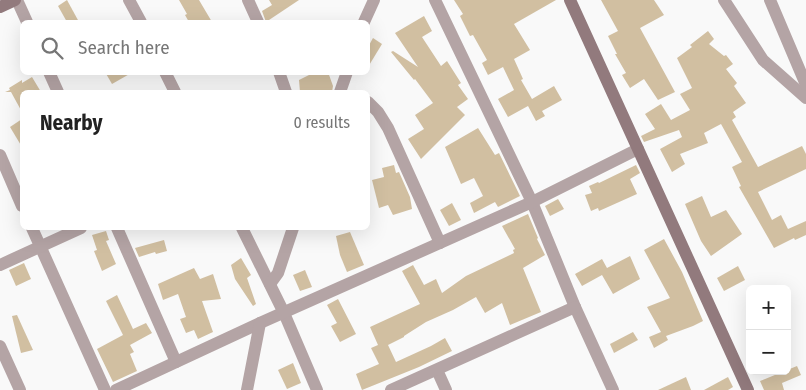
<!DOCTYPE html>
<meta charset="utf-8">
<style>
:root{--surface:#fff;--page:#f2f2f2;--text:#222;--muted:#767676;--line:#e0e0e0}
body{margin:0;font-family:"Fira Sans Condensed",sans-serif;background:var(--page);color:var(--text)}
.controls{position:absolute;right:15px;bottom:15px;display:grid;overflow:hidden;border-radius:8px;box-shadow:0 5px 20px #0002}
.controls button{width:45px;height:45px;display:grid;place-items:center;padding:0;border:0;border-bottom:1px solid var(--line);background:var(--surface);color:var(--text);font:25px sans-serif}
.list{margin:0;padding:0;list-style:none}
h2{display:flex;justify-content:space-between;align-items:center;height:65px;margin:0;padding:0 20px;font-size:21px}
h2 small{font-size:16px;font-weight:400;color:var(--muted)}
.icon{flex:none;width:28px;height:28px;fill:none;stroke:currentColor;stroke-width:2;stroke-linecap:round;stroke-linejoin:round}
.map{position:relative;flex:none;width:806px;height:390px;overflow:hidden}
.search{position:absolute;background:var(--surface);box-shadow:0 5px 20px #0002;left:20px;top:20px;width:350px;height:55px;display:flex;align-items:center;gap:12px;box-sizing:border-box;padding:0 18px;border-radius:8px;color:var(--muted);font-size:19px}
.panel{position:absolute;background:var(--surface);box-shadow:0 5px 20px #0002;left:20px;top:90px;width:350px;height:140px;border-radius:8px}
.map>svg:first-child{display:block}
.building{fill:#d1bfa1}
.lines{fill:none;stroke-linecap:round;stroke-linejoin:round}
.street{stroke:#b4a4a5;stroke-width:12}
.secondary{stroke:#927a7d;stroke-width:12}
</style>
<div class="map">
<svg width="806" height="390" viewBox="0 0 806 390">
<rect width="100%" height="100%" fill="#f9f9f9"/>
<g class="building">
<path d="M67 0 79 22H67L58 6Z"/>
<path d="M179 0H199L212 22H189L185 15 187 14Z"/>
<path d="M269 0H299L266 22 262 11 272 5Z"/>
<path d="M454 0H556L514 24 530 50 514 59 523 79 521 80 532 99 554 86 562 100 542 111 545 116 536 121 528 106 508 117 498 99 514 90 503 67 488 75 482 63 487 60 473 35 470 36 460 16 463 14Z"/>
<path d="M601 0H654L664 15 640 28 675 92 658 100 644 79 630 88 622 75 626 73 615 54H617L608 36 618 31Z"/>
<path d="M424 16 432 31 422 37 441 66 447 61 461 83 458 85 468 99 457 107 465 115 421 159 408 139 424 129 415 115 433 103 415 79 414 80 391 52 393 51 418 67 395 33Z"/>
<path d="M708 31 714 39 709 44 724 56 726 55 733 64 726 69 737 83 734 86 746 103 733 112 736 117 732 120 758 167 802 146 806 154V169L758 192 772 220 781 215 788 229 806 221V235L795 240 794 238 774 248 739 187 741 186 732 167 742 162 721 124 704 133 708 143 680 154 685 164 672 172 660 149 682 137 679 130 644 142 641 136 655 129 645 114 661 104 671 120 690 110 680 94 692 88 677 58 692 47 690 45Z"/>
<path d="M373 38 382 44 368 67V47Z"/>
<path d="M105 72H133L112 84Z"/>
<path d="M315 72H328L333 86 332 92H300L299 80Z"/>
<path d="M32 77 41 92H22V112L11 92H5L10 90 9 88 22 80V83Z"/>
<path d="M22 119V147L10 127Z"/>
<path d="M478 128 495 155 499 153 520 196 498 207 495 202 474 213 470 203 483 196 474 178 461 184 445 147Z"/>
<path d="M394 165 396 173 399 172 410 197 412 209 393 215 388 205 379 208 372 180 384 177 382 168Z"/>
<path d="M636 165 640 173 630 179 637 194 599 211 598 208 591 211 585 195 592 193 589 186 598 182 599 183Z"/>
<path d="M702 196 711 217 726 210 742 234 711 256 701 241 685 204Z"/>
<path d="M558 199 564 209 550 216 545 206Z"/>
<path d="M452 203 461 220 449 226 440 210Z"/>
<path d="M528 214 538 238 537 239 545 255 523 268 541 312 510 325 502 303 485 313 476 297 453 310 426 322 404 336V337L388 345 396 362 431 346 445 338 452 351 419 367 362 390 356 374 379 364 371 348 378 345 370 327 420 304 402 271 413 265 424 285 436 279 442 293 466 276 514 253 513 250 515 249 502 226Z"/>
<path d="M106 231 109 240 106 241 116 264 102 271 94 251 97 250 92 235Z"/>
<path d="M350 232 364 265 347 272 340 255 336 236Z"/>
<path d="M664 239 682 272 703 321 693 326 666 336 668 340 654 348 649 337 661 332 647 307 670 298 644 250Z"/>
<path d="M164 240 167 251 156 254 155 252 139 257 135 248Z"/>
<path d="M630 256 640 279 613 294 602 275 582 286 575 274 602 259 607 268Z"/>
<path d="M241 258 251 275 247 278 256 304 253 306 235 279 231 265Z"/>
<path d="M24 263 31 279 16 286 9 270Z"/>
<path d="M738 266 745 280 724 291 717 278Z"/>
<path d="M194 268 200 279 213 274 221 299 202 301 213 332 198 339 194 330 186 333 180 319 186 317 178 294 163 300 158 284Z"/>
<path d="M305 270 312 287 300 291 293 275Z"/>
<path d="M117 295 133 329 146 323 152 333 130 345 134 352 130 354 137 371 113 382 97 349 123 335 106 301Z"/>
<path d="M338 299 356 334 340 342 331 326 337 323 327 305Z"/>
<path d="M17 315 33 350 21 353 12 316Z"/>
<path d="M633 332 638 340 614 353 610 344Z"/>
<path d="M293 363 301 383 287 389 278 370Z"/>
<path d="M797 366 801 375 782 383 784 390H764L760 381Z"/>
<path d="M686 377 691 390H658Z"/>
<path d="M728 377 733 387 728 390H704Z"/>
</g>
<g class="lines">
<g class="street">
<path d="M17 0 27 22"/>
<path d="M129 0 141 22"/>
<path d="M248 0 258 22"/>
<path d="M435 0 532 202 575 307 613 390"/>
<path d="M724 0 763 60 806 98"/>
<path d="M770 0 806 85"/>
<path d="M364 22 374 0"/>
<path d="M49 72 58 92"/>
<path d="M165 72 175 92"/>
<path d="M279 72 286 92"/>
<path d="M340 92 347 72"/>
<path d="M368 102 378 112 388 128 440 243"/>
<path d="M0 155 22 206"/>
<path d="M32 228 105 390"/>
<path d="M117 228 176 362"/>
<path d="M242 228 284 313 317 390"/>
<path d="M0 265 81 228"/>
<path d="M270 284 278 273 293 228"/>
<path d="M0 346 20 390"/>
<path d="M437 370 446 390"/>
<path d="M116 390 260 323 532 202 638 149"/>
<path d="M247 390 260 323"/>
<path d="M391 390 575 307"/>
</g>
<g class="secondary">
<path d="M570 0 748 390"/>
<path d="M0 7 15 0"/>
</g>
</g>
</svg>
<div class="controls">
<button>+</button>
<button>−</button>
</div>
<div class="search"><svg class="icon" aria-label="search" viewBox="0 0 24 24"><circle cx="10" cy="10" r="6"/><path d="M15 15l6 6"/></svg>Search here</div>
<section class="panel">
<h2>Nearby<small>0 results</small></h2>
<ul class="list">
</ul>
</section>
</div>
